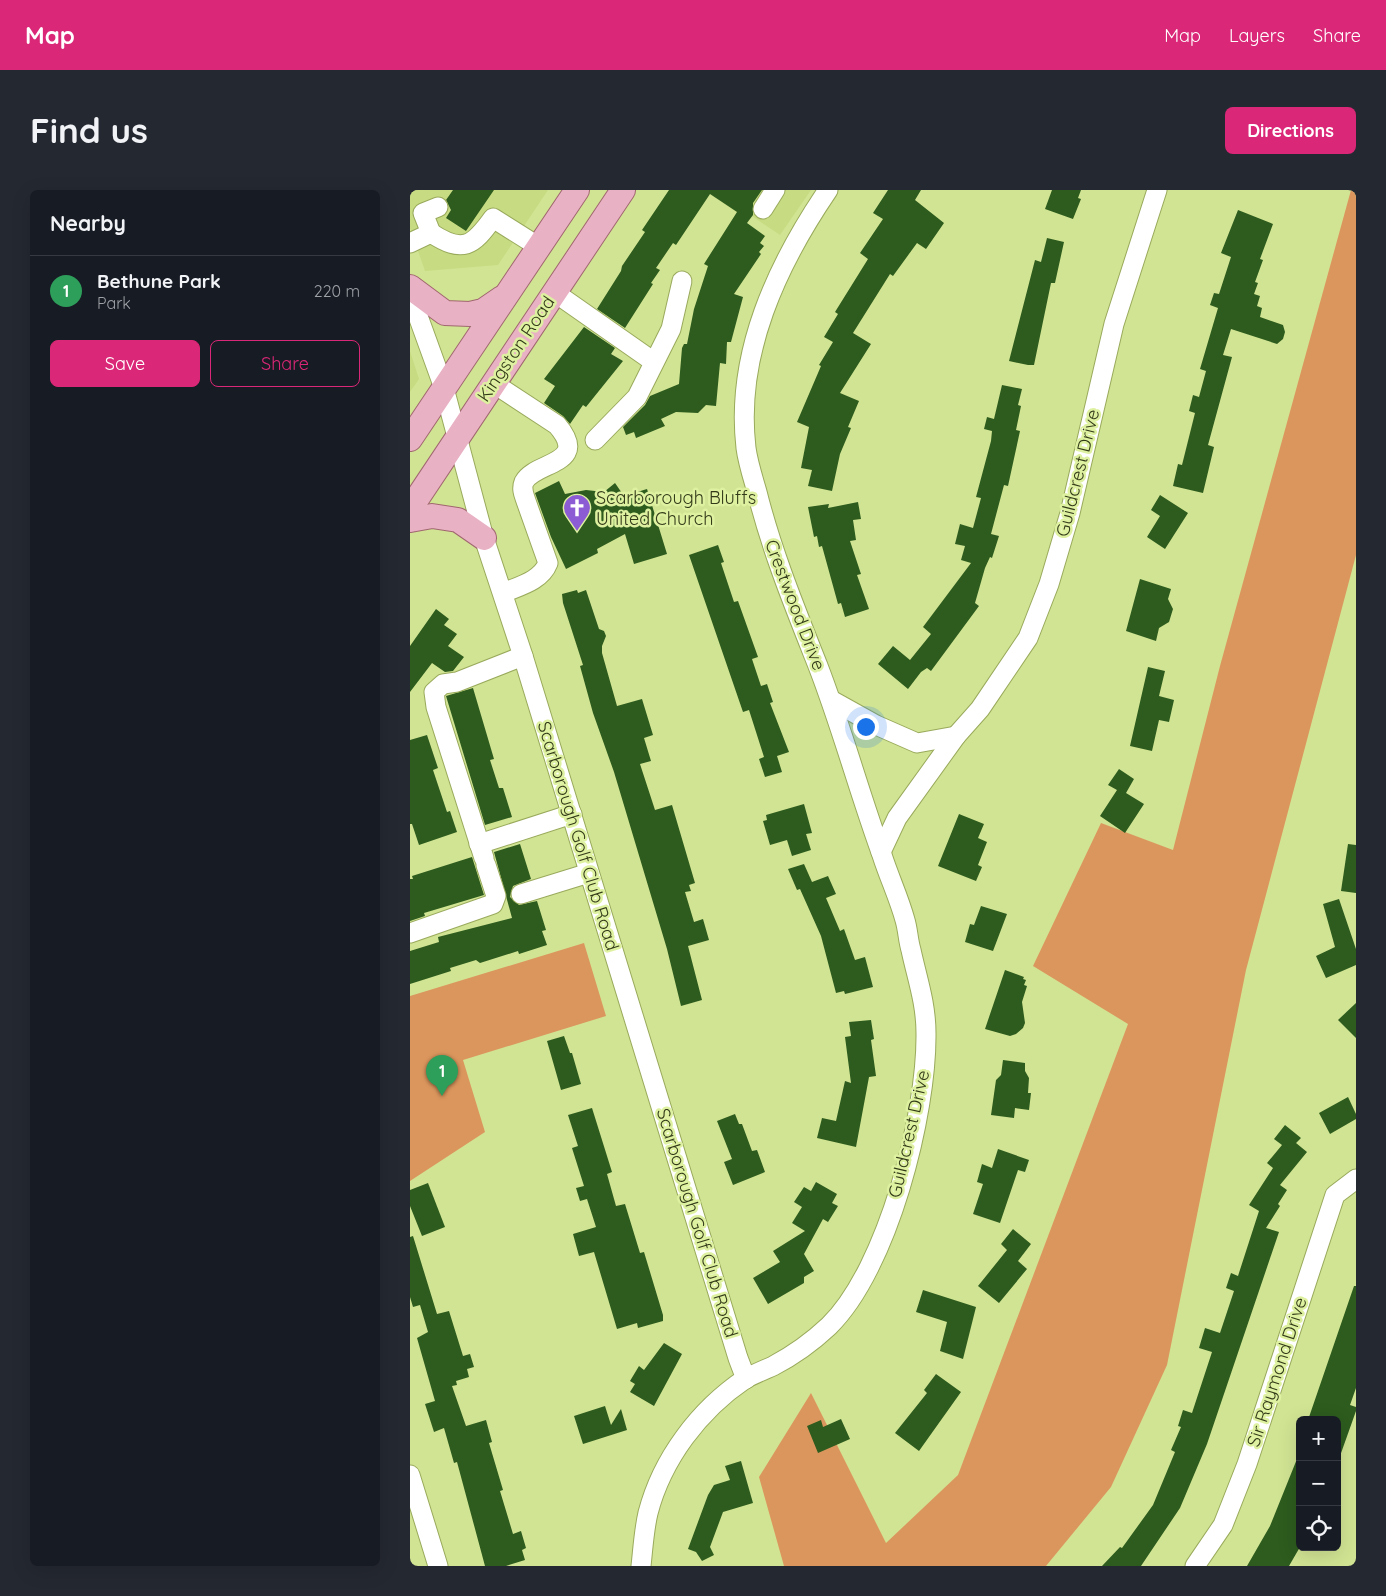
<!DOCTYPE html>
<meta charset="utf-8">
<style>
:root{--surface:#171b24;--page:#242831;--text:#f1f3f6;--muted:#9ea1a6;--line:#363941;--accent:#db2777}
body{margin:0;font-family:Quicksand,sans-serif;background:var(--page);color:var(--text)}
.controls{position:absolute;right:15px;bottom:15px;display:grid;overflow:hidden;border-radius:8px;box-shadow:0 5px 20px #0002}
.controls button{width:45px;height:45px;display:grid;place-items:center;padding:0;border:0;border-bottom:1px solid var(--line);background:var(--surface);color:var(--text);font:25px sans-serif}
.you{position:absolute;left:455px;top:536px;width:18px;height:18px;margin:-12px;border:4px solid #fff;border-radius:50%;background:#1a73e8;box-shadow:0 0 0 8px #1a73e833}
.badge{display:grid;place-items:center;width:32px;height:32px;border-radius:50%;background:var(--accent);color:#fff;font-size:16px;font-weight:700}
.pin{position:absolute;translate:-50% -41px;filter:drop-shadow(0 1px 2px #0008)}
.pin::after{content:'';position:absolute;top:26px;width:18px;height:15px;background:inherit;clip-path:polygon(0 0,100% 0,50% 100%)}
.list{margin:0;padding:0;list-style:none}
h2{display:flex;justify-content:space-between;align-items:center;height:65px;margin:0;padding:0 20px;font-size:21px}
h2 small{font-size:16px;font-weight:400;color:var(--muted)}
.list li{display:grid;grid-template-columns:32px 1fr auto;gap:15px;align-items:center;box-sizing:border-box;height:70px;padding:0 20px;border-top:1px solid var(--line)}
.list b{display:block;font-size:19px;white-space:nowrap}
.list p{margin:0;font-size:16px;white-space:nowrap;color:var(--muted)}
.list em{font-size:16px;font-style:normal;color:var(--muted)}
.actions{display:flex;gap:10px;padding:15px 20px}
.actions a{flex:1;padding:11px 0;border:1px solid var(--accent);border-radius:8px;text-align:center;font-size:18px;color:var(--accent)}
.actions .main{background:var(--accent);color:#fff}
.icon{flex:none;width:28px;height:28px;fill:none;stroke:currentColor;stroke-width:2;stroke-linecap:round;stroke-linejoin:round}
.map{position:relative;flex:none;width:946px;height:1376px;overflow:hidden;border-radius:8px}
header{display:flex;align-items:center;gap:30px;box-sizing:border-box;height:70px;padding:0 25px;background:var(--accent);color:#fff}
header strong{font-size:24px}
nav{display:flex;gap:28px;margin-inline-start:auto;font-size:18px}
.intro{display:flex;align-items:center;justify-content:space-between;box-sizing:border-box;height:120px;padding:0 30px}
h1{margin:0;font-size:35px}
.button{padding:12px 22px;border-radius:8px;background:var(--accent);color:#fff;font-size:18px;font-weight:700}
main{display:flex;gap:30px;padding:0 30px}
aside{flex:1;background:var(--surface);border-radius:8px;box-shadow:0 5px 20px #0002}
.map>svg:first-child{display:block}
.built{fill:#c7db82}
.green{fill:#db965d}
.building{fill:#2d5c1e}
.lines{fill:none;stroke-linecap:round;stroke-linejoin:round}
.minor-casing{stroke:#99aa5c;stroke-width:21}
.major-casing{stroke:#a0676f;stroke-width:26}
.minor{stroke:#fff;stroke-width:19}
.major{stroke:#e9b2c4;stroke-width:24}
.labels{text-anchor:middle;stroke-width:5;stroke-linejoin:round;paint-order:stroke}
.street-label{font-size:18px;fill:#333a19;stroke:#def1a0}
.poi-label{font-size:18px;fill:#333a19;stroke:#def1a0;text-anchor:start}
</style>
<header>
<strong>Map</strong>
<nav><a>Map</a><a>Layers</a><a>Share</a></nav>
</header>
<div class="intro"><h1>Find us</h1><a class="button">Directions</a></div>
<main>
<aside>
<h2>Nearby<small></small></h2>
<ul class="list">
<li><span class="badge" style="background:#2e9e5b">1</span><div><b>Bethune Park</b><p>Park</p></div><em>220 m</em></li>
</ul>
<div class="actions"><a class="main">Save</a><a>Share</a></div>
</aside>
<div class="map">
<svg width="946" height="1376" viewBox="0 0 946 1376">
<rect width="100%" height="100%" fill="#d1e493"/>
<g class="built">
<path d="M0 0H138L88 75 15 81 0 38Z"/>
<path d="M303 0H401L370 45Z"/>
<path d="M0 161 9 189 0 202Z"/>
</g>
<g class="green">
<path d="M941 0H946V365L836 780 757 1175 701 1297 636 1376H374L349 1287 401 1203 476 1353 548 1285 718 834 623 776 691 633 763 660 810 476Z"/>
<path d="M174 753 196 826 53 870 75 942 0 991V806Z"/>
</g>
<g class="building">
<path d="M43 0H84L56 41 36 28 41 20 36 10Z"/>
<path d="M259 0H352L343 13V25L337 33 355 46 350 53 354 56 349 62 351 64 324 104 333 107 321 152H317L316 174 310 173 306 216 296 215 288 223 266 222 251 229 255 236 226 248 224 242 216 245 213 237 235 215 240 206 269 194 272 158 274 154H277L284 119 298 76 294 74 327 22 300 4 266 55 263 53 246 78 250 80 241 93 243 94 215 138 187 119 211 81 212 76 235 42 232 40Z"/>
<path d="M478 0H511L505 10 534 33 516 59 507 53 483 86 480 84 443 143 461 154 430 203 449 211 438 237 441 238 430 264 422 301 398 296 402 280 391 278 399 237 387 232 411 176 409 175 423 152 414 147 428 124 425 122 458 69 450 63 473 29 463 23Z"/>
<path d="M642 0H671L668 8 671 9 663 29 635 19Z"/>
<path d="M828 20 863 34 850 69 853 70 845 92 848 93 844 104 850 106 847 116 852 118 850 127 873 135 875 142 873 149 867 154 821 139 813 165 822 167 798 255 804 257 793 303 763 296 768 274 772 275 785 223 779 221 783 205 789 207 796 181 790 179 808 118 800 115 804 103 809 104 821 67 811 63Z"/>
<path d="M637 48 654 52 645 93H641L624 175H618L599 171 625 70 631 72Z"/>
<path d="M174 137 205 158 201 164 213 171 176 217 173 215 160 234 153 226 134 213 145 196 134 189Z"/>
<path d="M592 195 612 199 608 215 611 216 606 240 610 241 598 296 594 295 581 344 589 346 582 368 580 367 575 378 565 413 569 416 521 481 517 478 511 482 498 499 468 474 483 456 500 470 521 444 513 437 561 373 551 370 555 356 545 354 550 334 563 338 571 308 566 307 581 251 582 241 574 239 577 227 584 229Z"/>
<path d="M149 291 155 304 176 300 194 302 205 293 214 306 237 299 257 364 224 374 215 344 187 359 188 363 156 379 141 347 125 303Z"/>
<path d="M750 305 778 323 755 359 737 347 750 326 741 320Z"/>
<path d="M448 312 451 329 443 330 446 350 440 351 451 384 447 385 459 419 435 427 431 413 428 414 412 356 409 357 407 346 404 347 398 317 419 314 418 318Z"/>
<path d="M308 355 314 372 311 373 324 412 328 411 348 467 342 469 351 496 357 494 363 512 360 513 379 562 367 566 372 582 355 587 349 569 354 567 339 520 333 522 279 365Z"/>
<path d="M730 389 761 399 758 409 763 419 759 432 749 438 746 451 716 441Z"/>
<path d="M167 400 168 403 176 400 189 439 194 441 196 446 192 456V463L207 516 232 509 243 545 234 548 241 571 230 574 245 620 262 615 285 693 279 695 281 701 275 702 284 732 293 729 299 750 278 756 292 810 271 816 257 759 204 582 183 523 170 476 173 475 153 413 152 404Z"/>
<path d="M26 419 39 429 34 435 47 444 38 456 54 467 43 481 35 482 22 473 0 502V456Z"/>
<path d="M738 477 755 481 749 506 764 510 759 532 749 530 742 561 720 556Z"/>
<path d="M63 498 84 569 80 570 89 598H93L102 627 75 635 36 506Z"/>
<path d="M17 545 28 578 23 580 37 622 40 621 47 642 9 655 2 634H0V550Z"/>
<path d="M709 579 724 589 716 603 734 614 715 643 690 626 707 600 698 595Z"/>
<path d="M394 614 402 643 396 644 401 660 382 666 377 650 360 655 353 631 357 630 356 625Z"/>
<path d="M549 624 574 634 568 648 577 652 568 675 572 677 566 691 528 676Z"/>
<path d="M110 654 121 689 103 696 100 707 109 715 127 711 136 740 132 741 137 755 109 764 108 761 70 773 66 770 40 778 41 781 0 794V761L29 752 28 747 102 728 84 662Z"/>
<path d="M938 654 946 655V703L931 701Z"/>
<path d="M62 667 74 705 14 723 15 726 0 731V689H3L2 686Z"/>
<path d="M394 674 402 692 418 686 426 704 416 708 430 741 434 739 445 770 455 767 463 797 435 804 434 801 426 803 411 746 390 699 387 700 378 679Z"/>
<path d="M929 709 946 759V775L916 788 906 766 925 757 913 714Z"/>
<path d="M571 716 597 724 583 761 555 752 560 734 564 735Z"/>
<path d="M595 780 614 787 613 789 616 790 614 795 617 796 612 812 615 833 613 838 606 844 600 846 575 839Z"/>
<path d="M946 813V848L928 830Z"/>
<path d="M461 830 464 849 461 850 466 886 459 887 446 957 407 948 412 928 426 931 435 891 441 893 435 847 441 846 439 832Z"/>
<path d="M154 846 160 863H162L171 894 151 900 137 851Z"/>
<path d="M593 870 615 873V881L619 888 618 903H621L619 920 605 918 604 928 581 925 586 890 591 885Z"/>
<path d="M938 907 946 924V929L920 944 909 923Z"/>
<path d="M182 918 202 982 197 984 206 1016 215 1014 230 1063 234 1062 253 1125V1131L228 1138 227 1133 207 1139 184 1062 169 1066 163 1044 186 1037 177 1009 170 1011 166 998 174 996 162 958 168 956 158 925Z"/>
<path d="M325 924 329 934H332L342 961 347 960 355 982 323 995 314 972 322 969 307 931Z"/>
<path d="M875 935 891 948 886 953 897 962 870 995 877 1000 868 1014 870 1016 856 1038 869 1042 797 1254 770 1318 731 1376H692L710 1357 712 1358 743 1315 765 1262 761 1260 771 1237 768 1236 773 1220 782 1223 802 1162 789 1158 795 1138 810 1143 824 1101 816 1098 821 1083 828 1086 849 1021 839 1015 863 978 857 973 872 955 864 949Z"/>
<path d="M588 959 619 970 615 982 608 980 590 1033 563 1024 573 994 567 992 572 974 582 978Z"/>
<path d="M406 992 427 1004 422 1013 428 1016 418 1032 413 1029 394 1064 404 1081 394 1087V1093L358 1114 343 1088 370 1072 363 1061 395 1041 382 1033 392 1017 384 1012 394 997 401 1001Z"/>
<path d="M18 993 35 1037 12 1046 0 1016V1000Z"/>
<path d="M603 1039 621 1054 608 1071 617 1079 589 1113 568 1096 597 1060 591 1054Z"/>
<path d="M3 1046 27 1124 39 1121 53 1166 60 1164 64 1177 57 1179 59 1187 46 1191 47 1195 42 1196 56 1236 76 1230 82 1252 79 1253 93 1300 90 1301 103 1344 111 1341 116 1358 112 1360 115 1370 96 1376H75L47 1272 44 1273 34 1238 24 1242 15 1214 25 1211 7 1148 18 1142 10 1115 3 1117 0 1107V1047Z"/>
<path d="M944 1096H946V1198L940 1215 946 1217V1221L930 1266H927V1230H898Z"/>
<path d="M513 1100 566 1117 553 1169 530 1161 537 1132 506 1122Z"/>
<path d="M254 1153 272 1164 244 1216 220 1202 225 1194 220 1191 229 1176 234 1180Z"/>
<path d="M526 1184 551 1202 509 1261 485 1243 517 1203 514 1200Z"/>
<path d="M195 1216 201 1235 211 1219 217 1240 173 1254 164 1226Z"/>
<path d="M431 1229 440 1249 408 1263 397 1236 411 1230 413 1237Z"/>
<path d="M889 1264 890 1357 879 1376H837L860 1336Z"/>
<path d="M331 1271 343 1313 313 1322 300 1357 304 1365 292 1371 286 1362 278 1359 298 1305 304 1295 320 1290 315 1276Z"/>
</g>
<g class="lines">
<defs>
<g id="minor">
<path d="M353 19 365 0"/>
<path d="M21 43 13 23 28 17"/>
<path d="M0 53 21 43C53 64 63 56 83 28L129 57"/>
<path d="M144 102 244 172"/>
<path d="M0 104 34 198 74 348 113 466 328 1168 336 1189"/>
<path d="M83 193 147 235C181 275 125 271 114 292 111 299 114 305 116 311L138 373C131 391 109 396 93 403"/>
<path d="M185 250 227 207 261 139 272 91"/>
<path d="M421 510 466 535 507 553 546 546"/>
<path d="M69 654 162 624"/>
<path d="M471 662 487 628 546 546 570 519 618 448 639 394 660 323 704 134 747 0"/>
<path d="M74 668 26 517 24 502 33 494 47 492 113 466"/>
<path d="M111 704 179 683"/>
<path d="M0 743 83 714 86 706 76 675"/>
<path d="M0 1285 28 1376"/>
<path d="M231 1376C233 1358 234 1340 238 1323 252 1269 289 1220 335 1189 344 1184 354 1180 363 1176 384 1165 402 1152 419 1136 478 1078 517 924 516 843 516 813 507 788 501 760 498 750 498 740 495 730 489 708 479 687 472 665 449 602 432 538 408 476 385 418 362 362 347 302 343 288 338 273 336 258 325 164 367 75 418 0"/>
<path d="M785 1376 813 1335 837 1274 925 1005 946 989"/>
</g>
<g id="major">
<path d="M0 97 35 123 60 124 73 121 92 108"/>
<path d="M0 249 167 0"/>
<path d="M0 319 213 0"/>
<path d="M0 330 22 326 48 330 74 348"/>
</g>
</defs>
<use href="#minor" class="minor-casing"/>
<use href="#major" class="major-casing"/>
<use href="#minor" class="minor"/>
<use href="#major" class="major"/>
</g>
<defs>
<symbol id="church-pin" viewBox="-11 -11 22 30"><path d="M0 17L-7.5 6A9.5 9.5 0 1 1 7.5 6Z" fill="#8c5cd5" stroke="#def1a0"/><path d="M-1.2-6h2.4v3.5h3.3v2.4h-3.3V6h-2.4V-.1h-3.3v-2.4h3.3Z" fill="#fff"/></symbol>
</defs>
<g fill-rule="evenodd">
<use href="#church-pin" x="151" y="302" width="32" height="43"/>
</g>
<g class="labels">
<g class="street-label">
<text transform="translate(106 159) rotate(-56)" y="6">Kingston Road</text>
<text transform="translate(668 283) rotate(-76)" y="6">Guildcrest Drive</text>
<text transform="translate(385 415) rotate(69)" y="6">Crestwood Drive</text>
<text transform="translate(168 646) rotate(73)" y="6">Scarborough Golf Club Road</text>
<text transform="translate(499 944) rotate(-77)" y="6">Guildcrest Drive</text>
<text transform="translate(287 1033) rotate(73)" y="6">Scarborough Golf Club Road</text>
<text transform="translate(867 1182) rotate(-72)" y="6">Sir Raymond Drive</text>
</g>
<g class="poi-label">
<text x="186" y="314">Scarborough Bluffs<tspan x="186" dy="21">United Church</tspan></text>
</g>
</g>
</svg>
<div class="controls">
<button>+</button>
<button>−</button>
<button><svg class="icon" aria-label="locate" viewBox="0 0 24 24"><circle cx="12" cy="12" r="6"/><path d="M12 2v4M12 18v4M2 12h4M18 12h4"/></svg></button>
</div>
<div class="you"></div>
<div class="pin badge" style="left:32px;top:906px;background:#2e9e5b">1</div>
</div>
</main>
